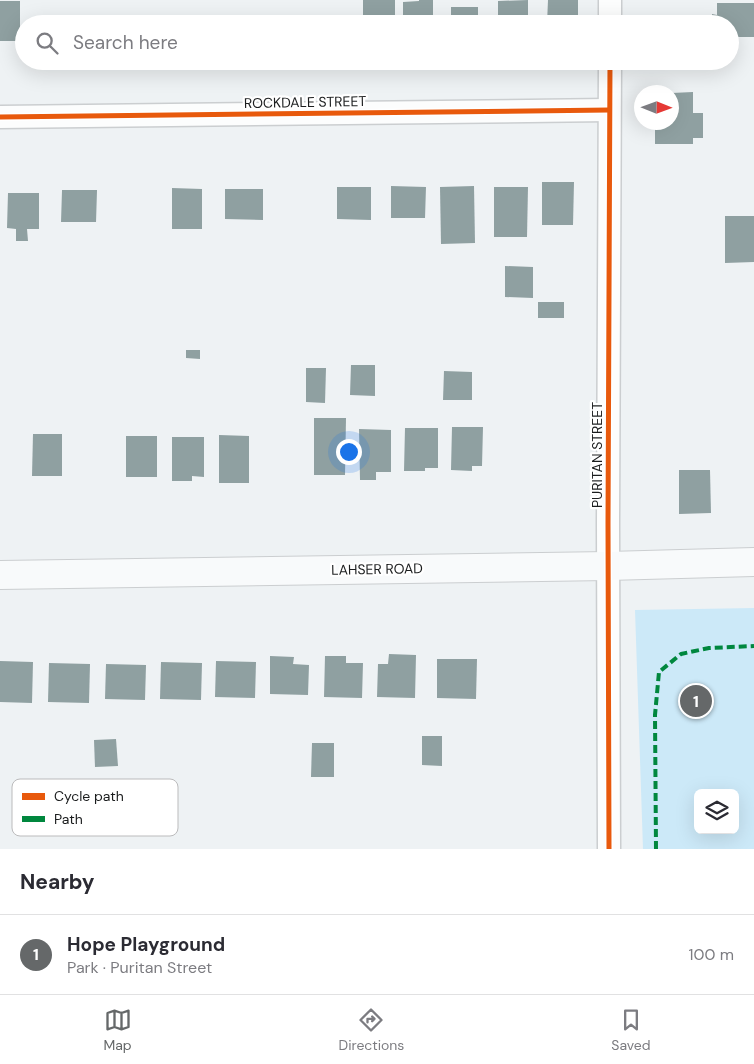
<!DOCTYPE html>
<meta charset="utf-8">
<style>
:root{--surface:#fff;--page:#f2f2f3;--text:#2b2b33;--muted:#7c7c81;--line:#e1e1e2;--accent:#656869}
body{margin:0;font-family:"DM Sans",sans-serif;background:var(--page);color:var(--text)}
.controls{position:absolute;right:15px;bottom:15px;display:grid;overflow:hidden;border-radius:8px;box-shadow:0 5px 20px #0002}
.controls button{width:45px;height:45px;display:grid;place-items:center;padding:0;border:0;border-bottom:1px solid var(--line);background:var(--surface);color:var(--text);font:25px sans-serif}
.compass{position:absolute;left:634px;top:85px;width:45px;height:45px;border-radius:50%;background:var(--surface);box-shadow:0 5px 20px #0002;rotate:91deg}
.you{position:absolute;left:348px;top:451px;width:18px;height:18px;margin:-12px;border:4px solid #fff;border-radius:50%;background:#1a73e8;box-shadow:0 0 0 8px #1a73e833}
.badge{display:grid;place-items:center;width:32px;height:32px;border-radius:50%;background:var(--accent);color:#fff;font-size:16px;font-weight:700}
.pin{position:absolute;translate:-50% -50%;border:2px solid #fff;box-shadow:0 1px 5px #0006}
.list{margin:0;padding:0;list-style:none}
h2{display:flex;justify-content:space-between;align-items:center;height:65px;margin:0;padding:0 20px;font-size:21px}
h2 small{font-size:16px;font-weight:400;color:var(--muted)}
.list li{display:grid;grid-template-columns:32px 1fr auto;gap:15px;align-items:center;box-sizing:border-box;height:80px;padding:0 20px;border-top:1px solid var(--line)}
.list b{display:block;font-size:19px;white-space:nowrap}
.list p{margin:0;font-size:16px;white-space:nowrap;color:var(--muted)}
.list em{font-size:16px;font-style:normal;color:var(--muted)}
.icon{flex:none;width:28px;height:28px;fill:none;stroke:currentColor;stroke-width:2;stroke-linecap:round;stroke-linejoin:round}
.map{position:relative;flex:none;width:754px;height:849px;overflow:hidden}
.search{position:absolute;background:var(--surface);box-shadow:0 5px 20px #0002;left:15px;right:15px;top:15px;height:55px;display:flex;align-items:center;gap:12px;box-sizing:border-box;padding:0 18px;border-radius:28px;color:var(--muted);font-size:19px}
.sheet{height:145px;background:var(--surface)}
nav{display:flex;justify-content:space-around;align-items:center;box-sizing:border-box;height:70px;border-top:1px solid var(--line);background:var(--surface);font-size:14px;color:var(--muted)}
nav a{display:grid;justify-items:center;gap:2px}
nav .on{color:var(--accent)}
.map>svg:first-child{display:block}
.green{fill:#cce9f8;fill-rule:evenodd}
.building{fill:#8fa0a1}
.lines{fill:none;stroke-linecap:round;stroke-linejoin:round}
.street-casing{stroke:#cbced0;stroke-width:25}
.secondary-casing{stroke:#cbced0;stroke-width:30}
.street{stroke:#fcfdfd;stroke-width:22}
.secondary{stroke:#f8fafb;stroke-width:28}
.quiet{stroke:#00873e;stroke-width:4;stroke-dasharray:8 4;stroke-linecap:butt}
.cycleway-casing{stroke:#fff;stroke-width:8}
.cycleway{stroke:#e8590c;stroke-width:5}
.labels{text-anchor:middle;stroke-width:4.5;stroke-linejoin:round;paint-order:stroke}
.street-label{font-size:14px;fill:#1b1d1e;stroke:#fff}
.key{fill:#fff;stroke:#bbbbbc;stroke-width:1}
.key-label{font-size:14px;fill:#1b1d1e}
</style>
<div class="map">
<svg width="754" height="849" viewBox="0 0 754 849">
<rect width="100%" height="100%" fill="#eef2f4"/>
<path class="green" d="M754 608V849H643L635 610ZM698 793H735V830H698Z"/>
<g class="building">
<rect x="363" y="0" width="32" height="24"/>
<path d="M419 0H433V16L451 17V7H478V24H403V2L419 1Z"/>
<path d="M528 0V24H498V1Z"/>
<path d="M548 0H578V24H547Z"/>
<rect x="0" y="1" width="20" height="40"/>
<path d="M717 3H754V37H730V24H712V14L717 15Z"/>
<path d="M693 92V113H703V138H693V144H655V122H672V93Z"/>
<path d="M542 182H574L573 225H542Z"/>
<path d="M391 186 426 187 425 218H391Z"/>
<path d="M474 186 475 243 441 244 440 187Z"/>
<path d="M337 187H371V220L337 219Z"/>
<path d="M494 187H528L527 237H494Z"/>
<path d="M172 188 202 189V229H172Z"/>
<path d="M225 189H263V220L225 219Z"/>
<path d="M62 190H97L96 222H61Z"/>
<path d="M8 193H39V229H27L28 241H16V229L7 228Z"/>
<path d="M725 216H754V262L725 263Z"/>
<path d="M505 266 533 267V298L505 297Z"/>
<rect x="538" y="302" width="26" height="16"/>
<path d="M186 350H200V359L186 358Z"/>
<path d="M351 365H375V396L350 395Z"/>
<path d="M306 368H326L325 403 306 402Z"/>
<path d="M444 371 472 372V400H443Z"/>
<path d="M314 418H346L345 475H314Z"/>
<path d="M452 427H483L482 466H472V471L451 470Z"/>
<path d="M405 428H438V468H425V471H404Z"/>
<path d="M359 429 391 430V472H376V480H360Z"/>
<path d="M33 434H62V476H32Z"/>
<path d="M219 435 249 436V483H219Z"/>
<rect x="126" y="436" width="31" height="41"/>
<path d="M172 437H204V477L192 476V481H172Z"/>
<path d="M679 470H710L711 513 679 514Z"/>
<path d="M389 654 416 655 415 698 377 697 378 664H388Z"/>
<path d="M270 656 294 657 293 664 309 665 308 695 270 694Z"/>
<path d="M325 656H346V663H363L362 698 324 697Z"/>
<path d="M437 659H477L476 699 437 698Z"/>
<path d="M0 661 33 662 32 703 0 702Z"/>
<path d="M216 661 256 662 255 698 215 697Z"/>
<path d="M161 662 202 663 201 700 160 699Z"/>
<path d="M49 663 90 664 89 703 48 702Z"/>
<path d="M106 664 146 665 145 700 105 699Z"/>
<path d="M422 736H442V766L422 765Z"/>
<path d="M116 739 118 766 95 767 94 740Z"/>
<path d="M312 743H334V777H311Z"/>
</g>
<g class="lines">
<defs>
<g id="street">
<path d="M610 24V0"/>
<path d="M0 117 609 110"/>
<path d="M609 849 608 523 610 61"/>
</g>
<path id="secondary" d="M0 575 608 566 754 562"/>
</defs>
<use href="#street" class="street-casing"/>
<use href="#secondary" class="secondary-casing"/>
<use href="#street" class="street"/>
<use href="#secondary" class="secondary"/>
<path class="quiet" d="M656 849 655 715 659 672 681 654 709 648 754 646"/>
<defs>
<g id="cycleway">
<path d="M0 117 609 110"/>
<path d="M609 849 608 523 610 61"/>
</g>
</defs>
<use href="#cycleway" class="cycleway-casing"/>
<use href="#cycleway" class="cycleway"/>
</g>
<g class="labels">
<g class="street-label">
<text transform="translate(305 102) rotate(-1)" y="5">ROCKDALE STREET</text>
<text transform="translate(597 455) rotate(-90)" y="5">PURITAN STREET</text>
<text transform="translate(377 569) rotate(-1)" y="5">LAHSER ROAD</text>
</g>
</g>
<rect x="12" y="779" width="166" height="57" rx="8" class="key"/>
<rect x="22" y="793" width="23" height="7" fill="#e8590c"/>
<rect x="22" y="816" width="23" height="6" fill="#00873e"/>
<g class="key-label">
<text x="54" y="801">Cycle path</text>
<text x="54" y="824">Path</text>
</g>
</svg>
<div class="controls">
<button><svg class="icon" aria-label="layers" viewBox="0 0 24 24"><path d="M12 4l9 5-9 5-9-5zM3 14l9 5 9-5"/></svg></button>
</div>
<svg class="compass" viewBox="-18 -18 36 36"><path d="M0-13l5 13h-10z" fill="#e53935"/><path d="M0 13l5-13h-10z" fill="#7c7c81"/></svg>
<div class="you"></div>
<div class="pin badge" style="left:696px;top:701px">1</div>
<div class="search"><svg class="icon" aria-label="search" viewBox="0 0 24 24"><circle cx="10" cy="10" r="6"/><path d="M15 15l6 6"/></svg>Search here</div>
</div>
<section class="sheet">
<h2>Nearby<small></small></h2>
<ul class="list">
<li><span class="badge">1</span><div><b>Hope Playground</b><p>Park · Puritan Street</p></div><em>100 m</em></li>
</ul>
</section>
<nav>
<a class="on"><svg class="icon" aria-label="map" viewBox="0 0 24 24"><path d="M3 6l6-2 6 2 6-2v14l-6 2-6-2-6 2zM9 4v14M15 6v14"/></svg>Map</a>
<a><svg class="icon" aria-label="directions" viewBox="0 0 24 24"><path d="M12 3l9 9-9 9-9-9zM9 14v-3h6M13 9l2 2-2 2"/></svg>Directions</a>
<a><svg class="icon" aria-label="saved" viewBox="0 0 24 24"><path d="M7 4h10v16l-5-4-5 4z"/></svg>Saved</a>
</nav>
